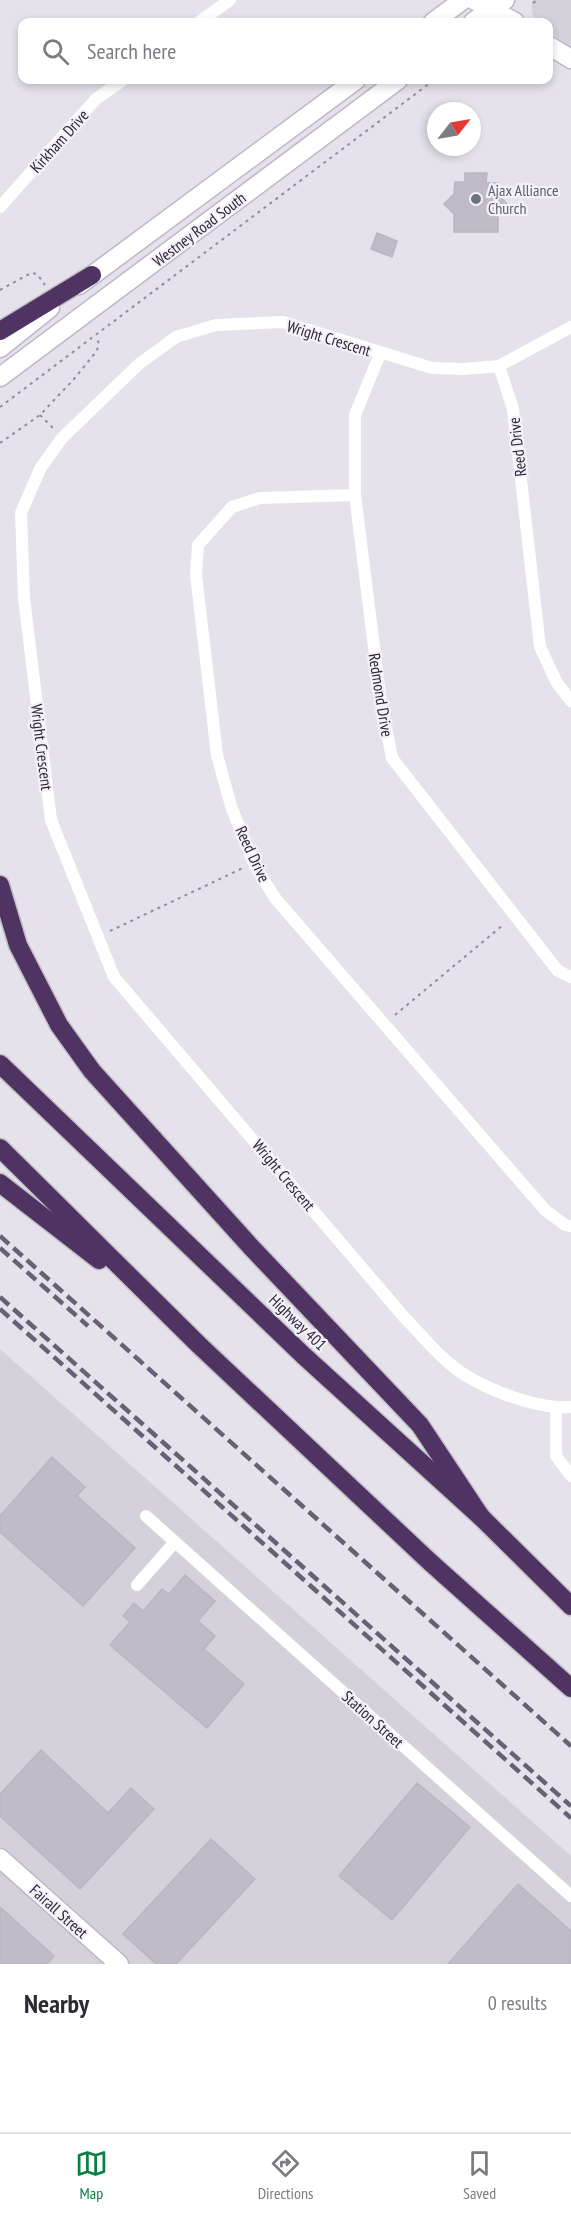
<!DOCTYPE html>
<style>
:root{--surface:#fff;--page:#f7f7f7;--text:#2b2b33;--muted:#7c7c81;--line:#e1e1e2;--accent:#0b8043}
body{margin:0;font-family:"PT Sans Narrow",sans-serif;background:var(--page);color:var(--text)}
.compass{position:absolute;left:427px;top:102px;width:54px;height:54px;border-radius:50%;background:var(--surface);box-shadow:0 3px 9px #0003;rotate:59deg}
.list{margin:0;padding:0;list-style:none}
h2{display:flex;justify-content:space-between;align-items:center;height:78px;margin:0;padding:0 24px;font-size:26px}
h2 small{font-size:20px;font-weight:400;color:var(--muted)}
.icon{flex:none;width:33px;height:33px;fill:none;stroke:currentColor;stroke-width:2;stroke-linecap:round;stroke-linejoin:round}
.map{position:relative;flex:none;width:571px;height:1964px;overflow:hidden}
.search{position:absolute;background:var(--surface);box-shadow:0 3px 9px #0003;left:18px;right:18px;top:18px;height:66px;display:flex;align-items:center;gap:15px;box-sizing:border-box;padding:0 21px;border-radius:12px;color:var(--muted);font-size:22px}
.sheet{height:168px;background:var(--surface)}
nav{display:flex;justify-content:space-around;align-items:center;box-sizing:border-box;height:84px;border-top:2px solid var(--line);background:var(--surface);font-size:16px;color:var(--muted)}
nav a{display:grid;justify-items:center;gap:3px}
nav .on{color:var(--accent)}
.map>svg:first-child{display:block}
.built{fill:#d4d1da}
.building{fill:#c1bbc8;stroke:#bbb5c4;stroke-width:1.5}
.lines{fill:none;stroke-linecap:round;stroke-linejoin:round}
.secondary-casing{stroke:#bfb7c9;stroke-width:21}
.highway-casing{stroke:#c1bdc4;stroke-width:21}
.path{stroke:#9886ab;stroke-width:2;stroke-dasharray:3 4.5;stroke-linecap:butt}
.street{stroke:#fff;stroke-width:12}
.secondary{stroke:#fff;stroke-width:18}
.highway{stroke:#4f3363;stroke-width:18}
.rail{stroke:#6b5f75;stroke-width:4.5;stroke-dasharray:12 6;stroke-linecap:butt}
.worship-dot{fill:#6b7280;stroke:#f4f2f8;stroke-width:2}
.labels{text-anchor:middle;stroke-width:4.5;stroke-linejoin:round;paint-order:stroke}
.street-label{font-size:16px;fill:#30243a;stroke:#f4f2f8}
.worship-label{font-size:16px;fill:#5b616d;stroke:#f4f2f8;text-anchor:start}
</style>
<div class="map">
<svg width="571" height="1964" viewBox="0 0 571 1964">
<rect width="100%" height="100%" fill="#e5e2eb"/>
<g class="built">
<path d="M532 0H571V48L549 31 548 22H536L532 13Z"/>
<path d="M0 1349 571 1856V1964H0Z"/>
</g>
<g class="building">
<path d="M465 173H487L486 183H498L497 193 509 206 498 216V232H454V214L444 204 454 194 455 182H465Z"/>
<path d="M377 233 397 241 392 257 371 249Z"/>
<path d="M52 1457 85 1487 77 1496 135 1548 83 1606 0 1532V1516Z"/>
<path d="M185 1575 215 1601 198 1621 215 1636 204 1649 244 1684 207 1728 110 1645 130 1622 123 1616 134 1603 143 1611 162 1589 169 1594Z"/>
<path d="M41 1750 108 1813 131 1788 154 1809 80 1889 0 1816V1794Z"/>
<path d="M417 1783 470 1827 392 1920 339 1876Z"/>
<path d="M211 1839 255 1879 176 1964H156L123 1934Z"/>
<path d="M518 1884 571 1931V1964H448Z"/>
<path d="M0 1907 54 1956 47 1964H0Z"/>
</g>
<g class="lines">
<defs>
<g id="secondary">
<path d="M474 0 515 22"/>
<path d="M433 22 463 0"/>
<path d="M473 22 505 0"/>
<path d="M548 45 571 59"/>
<path d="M79 285 356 80"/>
<path d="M0 348 50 308"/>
<path d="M0 377 398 80"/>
<path d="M0 1858 119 1964"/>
</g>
<g id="highway">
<path d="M0 331 92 275"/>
<path d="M0 885 18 945 59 1025 92 1071 251 1247 420 1425 481 1517"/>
<path d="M0 1064 304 1356 481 1517 571 1606"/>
<path d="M0 1148 199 1345 430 1562 571 1688"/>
<path d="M0 1183 99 1260"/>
</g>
</defs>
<use href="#secondary" class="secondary-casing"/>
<use href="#highway" class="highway-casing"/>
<g class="path">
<path d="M533 3 538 0"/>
<path d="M0 290 31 273 37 274 45 285"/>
<path d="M0 407 434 80"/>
<path d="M40 415 53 428"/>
<path d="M0 443 40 415 74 379 96 352 99 345 97 336"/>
<path d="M110 931 243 868"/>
<path d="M395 1015 503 925"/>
</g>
<g class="street">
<path d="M199 22 230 0"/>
<path d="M0 207 96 99 123 80"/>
<path d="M571 327 499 366 464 369 432 368 283 322 216 325 176 337 139 364 62 438 40 469 21 513 24 598 51 820 114 977 404 1317C419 1332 433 1350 450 1364 477 1387 536 1410 571 1407"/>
<path d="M380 354 355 415V495L381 703 392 758 558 971 571 977"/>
<path d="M499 366 513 409 540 647 557 683 571 701"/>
<path d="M355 495 260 498 232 507 198 545 196 575 217 755 231 806 254 864 275 898 545 1210 565 1225 571 1226"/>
<path d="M556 1408V1456L571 1476"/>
<path d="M146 1516 571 1896"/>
<path d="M137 1585 174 1543"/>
</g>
<use href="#secondary" class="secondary"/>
<use href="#highway" class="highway"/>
<g class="rail">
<path d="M0 1236 571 1746"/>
<path d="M0 1248 88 1326"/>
<path d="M0 1297 571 1806"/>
<path d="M0 1309 571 1818"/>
</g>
</g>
<circle class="worship-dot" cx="476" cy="199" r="6"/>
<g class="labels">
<g class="street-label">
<text transform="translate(59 141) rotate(-48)" y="6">Kirkham Drive</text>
<text transform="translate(199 229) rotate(-37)" y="6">Westney Road South</text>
<text transform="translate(329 338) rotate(17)" y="6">Wright Crescent</text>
<text transform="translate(517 447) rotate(-97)" y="6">Reed Drive</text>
<text transform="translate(381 695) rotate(81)" y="6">Redmond Drive</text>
<text transform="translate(42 747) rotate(83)" y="6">Wright Crescent</text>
<text transform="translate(253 854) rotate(65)" y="6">Reed Drive</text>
<text transform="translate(284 1175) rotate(50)" y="6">Wright Crescent</text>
<text transform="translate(298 1322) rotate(44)" y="6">Highway 401</text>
<text transform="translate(373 1719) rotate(42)" y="6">Station Street</text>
<text transform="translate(59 1911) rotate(42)" y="6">Fairall Street</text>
</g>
<g class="worship-label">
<text x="488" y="196">Ajax Alliance<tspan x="488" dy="18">Church</tspan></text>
</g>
</g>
</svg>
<svg class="compass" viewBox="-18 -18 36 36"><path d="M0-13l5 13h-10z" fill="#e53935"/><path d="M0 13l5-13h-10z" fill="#7c7c81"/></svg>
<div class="search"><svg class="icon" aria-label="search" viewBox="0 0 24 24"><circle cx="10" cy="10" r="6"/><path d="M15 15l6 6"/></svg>Search here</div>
</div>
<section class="sheet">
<h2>Nearby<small>0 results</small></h2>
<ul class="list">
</ul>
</section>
<nav>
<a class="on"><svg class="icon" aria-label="map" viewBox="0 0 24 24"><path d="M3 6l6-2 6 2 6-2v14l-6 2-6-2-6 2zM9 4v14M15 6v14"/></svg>Map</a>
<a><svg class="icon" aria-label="directions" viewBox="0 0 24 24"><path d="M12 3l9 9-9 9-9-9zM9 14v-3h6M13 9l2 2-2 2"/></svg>Directions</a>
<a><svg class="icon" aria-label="saved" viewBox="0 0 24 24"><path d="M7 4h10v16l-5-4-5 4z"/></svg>Saved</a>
</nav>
